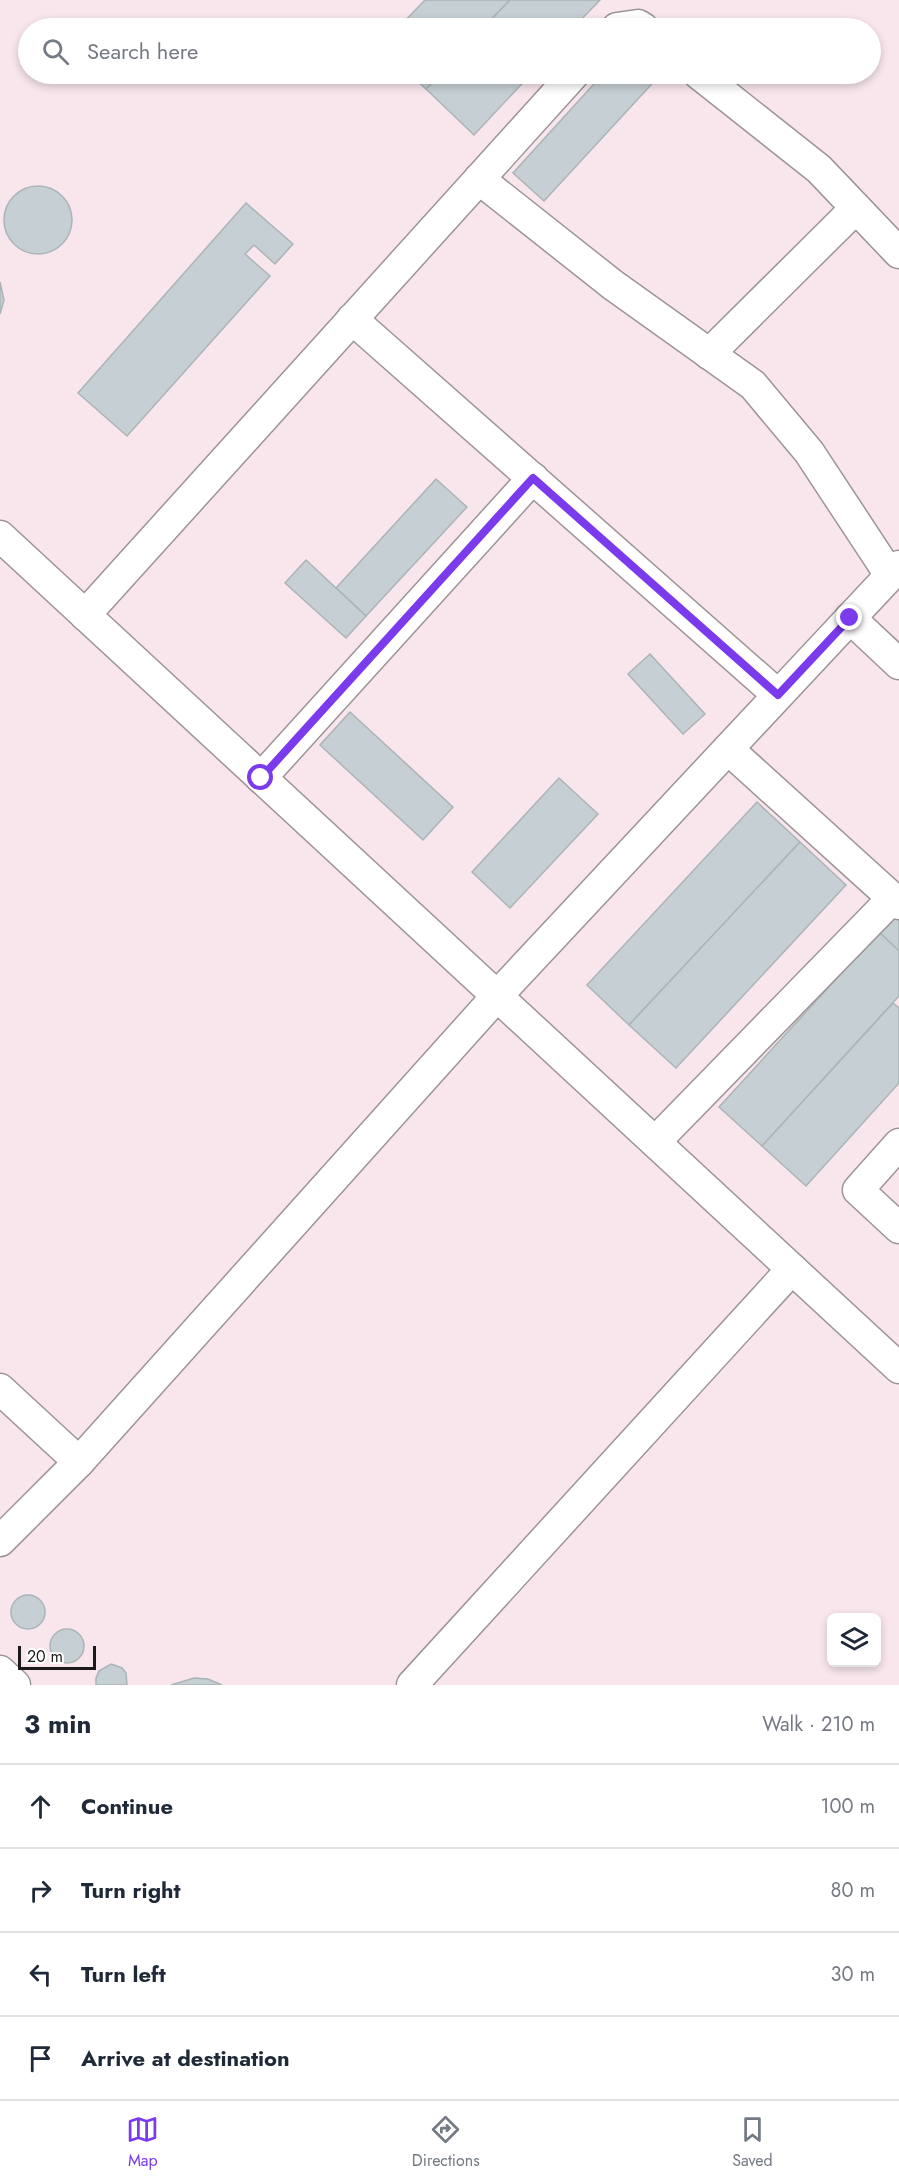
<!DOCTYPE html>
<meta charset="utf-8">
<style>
:root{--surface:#fff;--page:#f2f2f3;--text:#1f2937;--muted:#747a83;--line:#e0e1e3;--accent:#7c3aed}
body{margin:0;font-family:Jost,sans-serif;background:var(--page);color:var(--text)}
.controls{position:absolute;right:18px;bottom:18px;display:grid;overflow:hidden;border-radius:9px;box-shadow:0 3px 9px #0003}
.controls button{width:54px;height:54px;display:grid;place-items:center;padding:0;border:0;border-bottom:2px solid var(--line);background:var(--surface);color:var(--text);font:30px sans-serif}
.scale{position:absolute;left:18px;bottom:15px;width:78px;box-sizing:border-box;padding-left:6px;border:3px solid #1c191a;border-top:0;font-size:16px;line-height:21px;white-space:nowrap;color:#1c191a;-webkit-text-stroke:4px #fff;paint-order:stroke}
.stop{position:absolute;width:18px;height:18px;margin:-14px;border:4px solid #7c3aed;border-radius:50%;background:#fff}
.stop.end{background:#7c3aed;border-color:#fff;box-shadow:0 2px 6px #0008}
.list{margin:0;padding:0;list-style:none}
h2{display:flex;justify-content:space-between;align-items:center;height:78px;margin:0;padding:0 24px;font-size:26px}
h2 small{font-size:20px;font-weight:400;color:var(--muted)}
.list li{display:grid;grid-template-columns:39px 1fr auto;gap:18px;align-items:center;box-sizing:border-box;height:84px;padding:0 24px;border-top:2px solid var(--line)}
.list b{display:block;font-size:22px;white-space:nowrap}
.list em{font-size:20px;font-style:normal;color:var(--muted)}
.icon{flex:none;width:33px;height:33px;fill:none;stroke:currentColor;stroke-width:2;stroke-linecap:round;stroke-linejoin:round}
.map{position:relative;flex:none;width:899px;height:1685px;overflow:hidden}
.search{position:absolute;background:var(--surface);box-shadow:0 3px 9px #0003;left:18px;right:18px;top:18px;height:66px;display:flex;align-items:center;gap:15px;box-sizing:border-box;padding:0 21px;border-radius:33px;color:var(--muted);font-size:22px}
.sheet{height:414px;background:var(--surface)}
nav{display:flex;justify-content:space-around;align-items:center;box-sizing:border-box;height:84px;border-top:2px solid var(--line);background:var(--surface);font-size:16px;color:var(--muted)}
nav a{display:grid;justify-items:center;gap:3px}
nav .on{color:var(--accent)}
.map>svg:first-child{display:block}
.built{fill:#f8e6ec;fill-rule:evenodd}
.building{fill:#c6cfd3;stroke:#abb4b7;stroke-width:1.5}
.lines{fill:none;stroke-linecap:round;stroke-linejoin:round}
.street-casing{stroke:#9d9497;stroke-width:33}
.street{stroke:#fff;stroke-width:30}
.route{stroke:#7c3aed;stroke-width:8}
</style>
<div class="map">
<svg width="899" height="1685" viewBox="0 0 899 1685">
<rect width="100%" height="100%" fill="#fcf3f6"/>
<path class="built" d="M0 0H899V1685H0ZM28 28H870V74H28ZM832 1618H876V1662H832Z"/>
<g class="building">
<path d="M425 0H510L483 28H398Z"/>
<path d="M510 0H600L573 28H483Z"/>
<path d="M409 74H441L426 89Z"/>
<path d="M441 74H531L474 135 426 89Z"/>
<path d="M603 74H661L544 201 513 173Z"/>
<circle cx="38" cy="220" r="34"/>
<path d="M246 203 293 244 275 264 254 245 245 254 270 276 127 436 78 393Z"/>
<path d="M0 282 4 300 0 314Z"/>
<path d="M436 479 467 507 366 616 336 588Z"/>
<path d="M306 560 366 616 346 638 285 583Z"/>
<path d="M650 654 705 714 683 734 628 674Z"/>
<path d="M350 712 453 807 423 840 320 745Z"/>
<path d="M559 778 598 814 510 908 472 872Z"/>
<path d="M757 802 800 842 629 1025 587 985Z"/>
<path d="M800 842 846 885 676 1068 629 1025Z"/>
<path d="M894 915 899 919V951L879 932Z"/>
<path d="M879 932 899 951V996L762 1146 719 1107Z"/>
<path d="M893 1003 899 1008V1083L806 1186 762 1146Z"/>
<circle cx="28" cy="1612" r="17"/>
<circle cx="67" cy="1646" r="17"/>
<path d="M111 1664 122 1668 126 1673 127 1685H96V1678L99 1671Z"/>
<path d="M194 1678 208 1679 222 1685H171Z"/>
</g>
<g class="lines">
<defs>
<g id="street">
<path d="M617 28 638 25 643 28"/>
<path d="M699 74 819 169 899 253"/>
<path d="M479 179 613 285 753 385 809 452 890 575"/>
<path d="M352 319 778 695"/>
<path d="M709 354 856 208"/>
<path d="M0 536 899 1368"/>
<path d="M85 615 574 74"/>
<path d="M850 618 899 664"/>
<path d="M728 749 899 904"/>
<path d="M261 778 533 478"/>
<path d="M655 1142 893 898"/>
<path d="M899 1144 858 1190 899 1228"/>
<path d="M0 1389 79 1462"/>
<path d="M0 1541 79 1462 497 996 899 566"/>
<path d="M0 1671 15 1685"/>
<path d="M412 1685 792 1269"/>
</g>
</defs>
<use href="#street" class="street-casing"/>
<use href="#street" class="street"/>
</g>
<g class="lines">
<path class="route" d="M261 778 533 478 778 695 850 618"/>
</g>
</svg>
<div class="controls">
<button><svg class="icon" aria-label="layers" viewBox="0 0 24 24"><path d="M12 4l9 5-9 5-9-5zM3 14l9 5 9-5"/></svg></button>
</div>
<div class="scale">20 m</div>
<div class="stop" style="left:261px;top:778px"></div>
<div class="stop end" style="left:850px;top:618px"></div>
<div class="search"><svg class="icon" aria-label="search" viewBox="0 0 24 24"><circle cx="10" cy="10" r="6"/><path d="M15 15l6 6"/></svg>Search here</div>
</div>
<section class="sheet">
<h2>3 min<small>Walk · 210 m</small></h2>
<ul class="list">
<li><svg class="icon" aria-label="ahead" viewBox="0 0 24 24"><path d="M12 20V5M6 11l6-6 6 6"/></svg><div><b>Continue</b></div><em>100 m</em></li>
<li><svg class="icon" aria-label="right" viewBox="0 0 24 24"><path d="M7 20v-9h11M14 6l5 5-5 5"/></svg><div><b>Turn right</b></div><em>80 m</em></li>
<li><svg class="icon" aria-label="left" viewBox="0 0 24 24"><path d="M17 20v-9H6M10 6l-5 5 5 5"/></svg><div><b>Turn left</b></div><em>30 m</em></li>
<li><svg class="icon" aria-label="arrive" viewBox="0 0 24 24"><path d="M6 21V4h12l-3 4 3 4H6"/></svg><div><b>Arrive at destination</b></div></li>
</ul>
</section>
<nav>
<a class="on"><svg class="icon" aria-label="map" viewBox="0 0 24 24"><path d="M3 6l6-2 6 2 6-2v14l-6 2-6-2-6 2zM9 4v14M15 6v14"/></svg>Map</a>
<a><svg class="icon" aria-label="directions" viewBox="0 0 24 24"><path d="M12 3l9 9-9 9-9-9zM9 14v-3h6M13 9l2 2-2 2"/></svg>Directions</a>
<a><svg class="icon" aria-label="saved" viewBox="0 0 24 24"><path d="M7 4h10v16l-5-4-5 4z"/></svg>Saved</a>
</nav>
